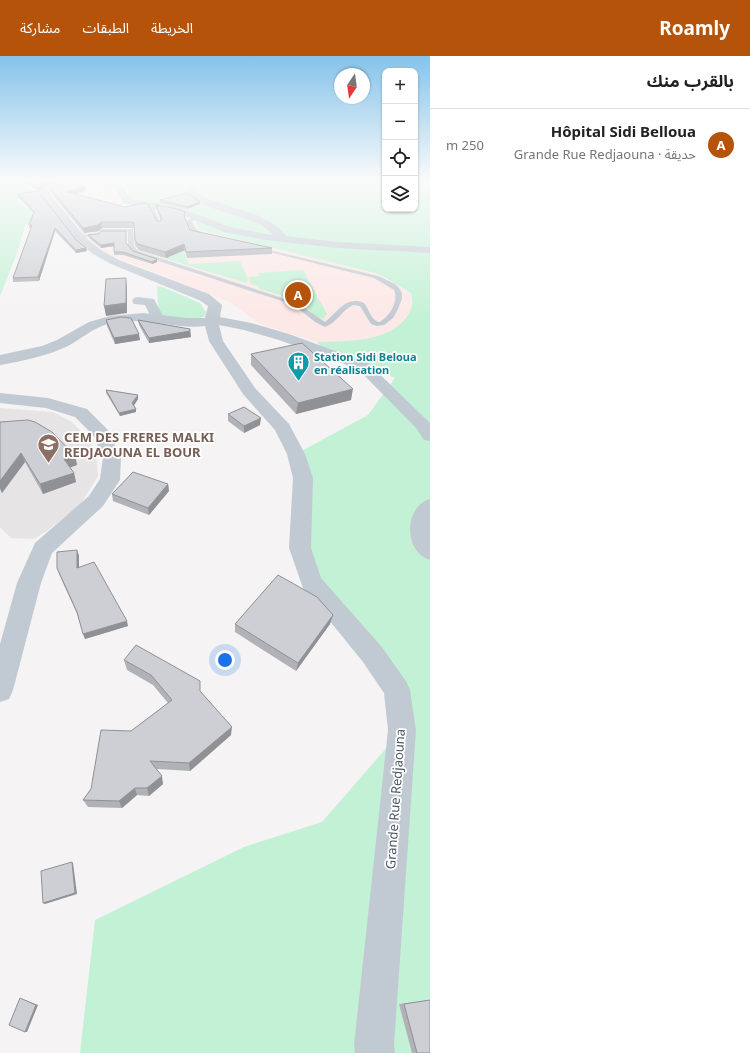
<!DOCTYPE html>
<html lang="ar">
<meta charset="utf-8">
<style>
:root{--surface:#fff;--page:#f2f2f2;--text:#222;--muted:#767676;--line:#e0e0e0;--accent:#b45309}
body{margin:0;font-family:"Noto Sans","Noto Sans Arabic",sans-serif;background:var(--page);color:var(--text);direction:rtl}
.controls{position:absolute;right:12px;top:12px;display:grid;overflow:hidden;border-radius:8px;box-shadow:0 1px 3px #0004}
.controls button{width:36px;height:36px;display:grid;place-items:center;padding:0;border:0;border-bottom:1px solid var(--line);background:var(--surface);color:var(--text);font:20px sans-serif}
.compass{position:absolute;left:334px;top:12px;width:36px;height:36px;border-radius:50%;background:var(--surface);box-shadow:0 1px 3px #0004;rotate:193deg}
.you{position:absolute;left:225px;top:604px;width:14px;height:14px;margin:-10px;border:3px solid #fff;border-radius:50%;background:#1a73e8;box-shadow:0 0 0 6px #1a73e833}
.badge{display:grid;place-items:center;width:26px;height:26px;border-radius:50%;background:var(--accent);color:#fff;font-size:13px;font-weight:700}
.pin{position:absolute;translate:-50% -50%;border:2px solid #fff;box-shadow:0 1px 4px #0006}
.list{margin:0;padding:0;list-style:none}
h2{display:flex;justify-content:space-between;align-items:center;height:52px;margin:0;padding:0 16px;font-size:17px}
h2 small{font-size:13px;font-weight:400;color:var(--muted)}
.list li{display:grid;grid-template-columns:26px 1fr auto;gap:12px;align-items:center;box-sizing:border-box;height:72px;padding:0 16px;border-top:1px solid var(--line)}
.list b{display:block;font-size:15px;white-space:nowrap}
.list p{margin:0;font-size:13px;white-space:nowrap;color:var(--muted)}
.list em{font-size:13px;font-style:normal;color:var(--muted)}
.icon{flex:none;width:22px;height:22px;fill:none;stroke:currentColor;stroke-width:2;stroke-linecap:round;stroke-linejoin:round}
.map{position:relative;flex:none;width:430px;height:997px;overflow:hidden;direction:ltr}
header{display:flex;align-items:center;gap:24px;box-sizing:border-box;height:56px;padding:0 20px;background:var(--accent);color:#fff}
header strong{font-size:19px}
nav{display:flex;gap:22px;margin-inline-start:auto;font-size:14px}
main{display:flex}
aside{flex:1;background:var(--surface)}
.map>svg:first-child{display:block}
.education{fill:#e6e4e5}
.medical{fill:#fce8e6}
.green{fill:#c3f1d5}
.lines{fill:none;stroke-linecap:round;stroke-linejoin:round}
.service{fill:#c1cad2;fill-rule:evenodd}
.minor{fill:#c1cad2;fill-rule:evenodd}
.tertiary{fill:#c1cad2;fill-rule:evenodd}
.wall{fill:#b0b2b7}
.shaded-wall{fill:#909195}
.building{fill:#cdcfd5;stroke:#909195}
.labels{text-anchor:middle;stroke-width:3.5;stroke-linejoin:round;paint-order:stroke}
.far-culture-label{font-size:11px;font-weight:bold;fill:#0d838f;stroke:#fff;text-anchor:start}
.education-label{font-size:13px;font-weight:bold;fill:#785e54;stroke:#fff;text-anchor:start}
.street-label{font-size:13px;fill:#4a5661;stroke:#fff}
</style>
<header>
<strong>Roamly</strong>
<nav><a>الخريطة</a><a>الطبقات</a><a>مشاركة</a></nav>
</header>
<main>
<aside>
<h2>بالقرب منك<small></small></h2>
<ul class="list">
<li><span class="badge">A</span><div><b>Hôpital Sidi Belloua</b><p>حديقة · Grande Rue Redjaouna</p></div><em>250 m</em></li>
</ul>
</aside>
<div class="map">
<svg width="430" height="997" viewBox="0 0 430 997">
<rect width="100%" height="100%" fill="#f5f3f3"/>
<path class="education" d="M0 352 53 356 72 366 89 384 96 397 98 420 80 449 48 474 34 483 11 482 0 471Z"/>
<path class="medical" d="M73 128H93L107 130 126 150 152 154 159 153 186 159 200 174 379 218 411 237 412 252 401 269 377 281 349 285 317 286 260 268 230 246 101 195 84 179 51 138 56 133Z"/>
<g class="green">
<path d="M0 125H32L24 127 34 137 15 144 25 152 41 150 42 163 25 170 17 197 0 240Z"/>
<path d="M113 125H385V153H415V125H430V997H80L95 864 244 791 322 766 402 674 397 634 311 526 296 398 368 359 395 322 321 290 317 286C348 285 397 287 411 253 413 249 412 242 411 237L379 218 200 174 189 155 128 145 129 135 121 126Z"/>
<path d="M183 189 187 204 190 208 240 205 247 221 259 220 258 217 303 214 327 258 323 263C314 260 309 253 302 248 289 240 273 237 259 233L258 230 251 228 248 221 247 227 139 195 137 193Z"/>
<path d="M157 230 165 232 200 247 206 256 205 260C192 267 175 262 161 261L158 249Z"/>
</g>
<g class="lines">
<g class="service">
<path d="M153 150 157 151 155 154 161 169H157L150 154Z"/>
<path d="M195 160 199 161 192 166C196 173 200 178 209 180V182C198 183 191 175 186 165Z"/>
<path d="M102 173H133L134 190 138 195 298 247 325 266C337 257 346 239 364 247 369 253 371 265 380 266 390 260 399 245 394 234L374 222 257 193V191L378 220 395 228 399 232 402 237V243L397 255 393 262 384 269 377 270 371 268 360 250 353 249C342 254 337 267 325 271L315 266 294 249 134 197 128 190V176H101L99 179 79 182 76 180 100 176Z"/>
</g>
<g class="minor">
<path d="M192 125H200L196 130 195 136 198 138C227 154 269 154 289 183L284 186C278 185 268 172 259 168 238 158 202 154 187 137L188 130Z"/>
<path d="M138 241 154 243 164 262 163 265H153L145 249 134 248 132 245 134 242Z"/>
</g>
<g class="tertiary">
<path d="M68 125 115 126 123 131 130 143 180 152 230 171 266 178 338 186 430 191V197L338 192 266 184 224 176 175 156 123 147 116 133C101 125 61 125 50 138L86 182 101 194 119 204 209 238 222 249 220 261 251 267 289 278 368 307 430 367V385L424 384 416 372 358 313 279 284 244 274 219 269 223 285 255 332 289 368 305 398 313 422 311 492 321 522 381 590 406 625 410 634 416 674 394 989 395 997H355L354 989 388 674 384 637 363 606 303 532 289 492 293 422 287 398 275 374 243 338 209 285 205 270C172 274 144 259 108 268 93 272 81 283 68 290 47 300 23 305 0 309V299L42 290 57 284 89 266 110 260 143 257 187 262H205L208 250 199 244 111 208 93 198 78 186 40 138C44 128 59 127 68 125Z"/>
<path d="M0 337 48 342 87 353 107 373 121 402 120 424 103 450 52 497 41 527 13 634 9 643 0 646V588L17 527 35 487 89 440 100 423 103 402 93 379 75 361 46 352 0 347Z"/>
<path d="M430 443V504C403 496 404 450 430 443Z"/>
</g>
</g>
<g class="wall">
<path d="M24 125H62L48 129 40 135 24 127Z"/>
<path d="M51 133 85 135 76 138 157 165H161L157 154 156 149 185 161 190 174 272 192V198L187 202 185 194 166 202 139 194 135 189 134 173 133 172H102L99 175 84 177 52 138Z"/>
<path d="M18 138 76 184 87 195 76 197 55 175 39 225 13 226V222L31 172H29V169L34 157 18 141Z"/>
<path d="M160 144 200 146V148L187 153 160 147Z"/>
<path d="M126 178V188L133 195 157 203V206L152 208 123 199H114V190L101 192 89 182 88 179Z"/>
<path d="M106 264 140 284 115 288 107 270Z"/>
<path d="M138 264 190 273 191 281 149 287 139 269Z"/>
<path d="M251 298 351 344 296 358 251 309Z"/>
<path d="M106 334 138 339V343L134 349 136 353V356L120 360 106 337Z"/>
<path d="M228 358 260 369 244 377 228 365Z"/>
<path d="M0 366 75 400 77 409 70 411 74 417 76 426 43 438 25 406 2 437 0 433Z"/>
<path d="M168 428 169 435 149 459 113 445 112 438Z"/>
<path d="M77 494 79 500V511L128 570 85 583 78 560 59 518 57 512Z"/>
<path d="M235 568H330L296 615 235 576Z"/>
<path d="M124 604 201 636 231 679 190 715 157 713 163 728 149 740 137 739 122 752 88 751 83 744 131 675 168 647 153 629 127 614Z"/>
<path d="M430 944V997H412L399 948Z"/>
</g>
<g class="shaded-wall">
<path d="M46 125H62L48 129 40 135 39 130Z"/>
<path d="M85 130V135L68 141 67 136Z"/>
<path d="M200 146V148L187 153V151Z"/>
<path d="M101 166 102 172 99 175 84 177 83 172Z"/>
<path d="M55 172V175L39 225 38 221Z"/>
<path d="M114 187 115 190 101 192V189Z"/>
<path d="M184 188 185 194 166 202 165 196Z"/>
<path d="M86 192 87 195 76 197V194Z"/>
<path d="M157 203V206L152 208V206Z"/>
<path d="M126 222 127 231V257L106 260 104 250Z"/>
<path d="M190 275 191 281 149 287V282Z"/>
<path d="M139 278 140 284 115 288 114 282Z"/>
<path d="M353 333 351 344 296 358 298 347Z"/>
<path d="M138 339V343L133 351 132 347Z"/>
<path d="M136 353V356L120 360 119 357Z"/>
<path d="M261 362 260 369 244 377V370Z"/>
<path d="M21 397 25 406 2 437 0 432V425Z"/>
<path d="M75 400 77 409 66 413 64 403Z"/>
<path d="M74 417 76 426 43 438 40 428Z"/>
<path d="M168 428 169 435 149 459 148 452Z"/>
<path d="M77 494 79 500V518L77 512Z"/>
<path d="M333 559 330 568 296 615 298 607Z"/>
<path d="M127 565 128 570 85 583 83 578Z"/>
<path d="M232 671 231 679 190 715 189 707Z"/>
<path d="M162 720 163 728 149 740 147 732Z"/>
<path d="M135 732 137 739 122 752 119 745Z"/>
<path d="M72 806 73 807 77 838 45 848 43 847Z"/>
<path d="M20 942 22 943 38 949 27 976H25Z"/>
</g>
<g class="building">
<path d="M28 125H46L39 130Z"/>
<path d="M73 125 85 130 67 136 125 151 142 147 148 148 157 165H161L162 163 156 149 174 152 185 156 184 160 190 174 272 192 186 196 184 188 165 196 138 188 135 184 134 167 132 166H101L98 169 83 172 51 133 62 127Z"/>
<path d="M38 135 76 184 86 192 76 194 55 172 38 221 13 222 32 169H29L34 156 18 138Z"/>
<path d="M187 137 200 146 187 151 160 144Z"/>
<path d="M101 175H126V187L133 195 157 203 152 206 123 196H114V187L101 189 88 179 99 178Z"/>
<path d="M126 222V247L104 250 106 223Z"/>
<path d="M121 261 131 262 139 278 114 282 106 264Z"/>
<path d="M138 264 190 273V275L149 282Z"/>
<path d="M302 287 353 333 298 347 251 298Z"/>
<path d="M106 334 138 339 132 347 136 353 119 357Z"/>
<path d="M244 351 261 362 244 370 228 358Z"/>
<path d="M28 364 35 366 52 376 75 400 64 403 74 417 40 428 21 397 0 425V366Z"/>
<path d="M133 416 168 428 148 452 112 438Z"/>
<path d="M77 494V512L94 506 127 565 83 578 77 556 57 512V496Z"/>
<path d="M278 519 317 541 333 559 298 607 235 568Z"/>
<path d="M136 589 200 625V635L232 671 189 707 150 705 162 720 147 732H135L119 745 83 744 91 733 101 674 131 675 172 644 151 619 124 604Z"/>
<path d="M72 806 75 837 43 847 41 815Z"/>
<path d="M20 942 36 949 25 976 9 969Z"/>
<path d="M430 944V997H417L404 948Z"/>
</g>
<linearGradient id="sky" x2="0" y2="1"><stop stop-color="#85c3ea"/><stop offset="0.47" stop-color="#fafafa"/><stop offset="1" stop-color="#fafafa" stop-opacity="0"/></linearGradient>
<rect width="430" height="264" fill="url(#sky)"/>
<defs>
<symbol id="building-pin" viewBox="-11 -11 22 30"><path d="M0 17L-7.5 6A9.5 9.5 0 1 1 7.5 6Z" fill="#0f9aa8" stroke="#fff"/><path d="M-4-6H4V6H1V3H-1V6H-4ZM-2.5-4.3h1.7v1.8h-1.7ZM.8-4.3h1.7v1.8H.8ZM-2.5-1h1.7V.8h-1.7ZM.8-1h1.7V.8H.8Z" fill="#fff"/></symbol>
<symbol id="school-pin" viewBox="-11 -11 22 30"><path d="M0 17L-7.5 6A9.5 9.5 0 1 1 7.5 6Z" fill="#8d6e63" stroke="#fff"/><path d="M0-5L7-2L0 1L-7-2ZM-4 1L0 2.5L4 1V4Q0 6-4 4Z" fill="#fff"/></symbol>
</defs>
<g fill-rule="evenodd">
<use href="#building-pin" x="286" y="294" width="25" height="34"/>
<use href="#school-pin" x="36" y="376" width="25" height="34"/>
</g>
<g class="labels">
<g class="far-culture-label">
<text x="314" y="305">Station Sidi Beloua<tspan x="314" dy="13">en réalisation</tspan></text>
</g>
<g class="education-label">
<text x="64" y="386">CEM DES FRERES MALKI<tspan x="64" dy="15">REDJAOUNA EL BOUR</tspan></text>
</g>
<g class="street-label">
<text transform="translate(395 743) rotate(-86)" y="5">Grande Rue Redjaouna</text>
</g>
</g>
</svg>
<div class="controls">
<button>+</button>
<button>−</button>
<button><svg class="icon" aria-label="locate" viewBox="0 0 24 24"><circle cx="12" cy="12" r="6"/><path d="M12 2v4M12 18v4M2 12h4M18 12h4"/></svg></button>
<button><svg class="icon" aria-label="layers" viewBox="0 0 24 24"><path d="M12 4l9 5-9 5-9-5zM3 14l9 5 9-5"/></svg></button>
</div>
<svg class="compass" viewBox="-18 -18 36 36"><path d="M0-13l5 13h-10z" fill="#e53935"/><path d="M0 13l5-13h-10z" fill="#767676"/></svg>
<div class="you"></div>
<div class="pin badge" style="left:298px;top:239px">A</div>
</div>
</main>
